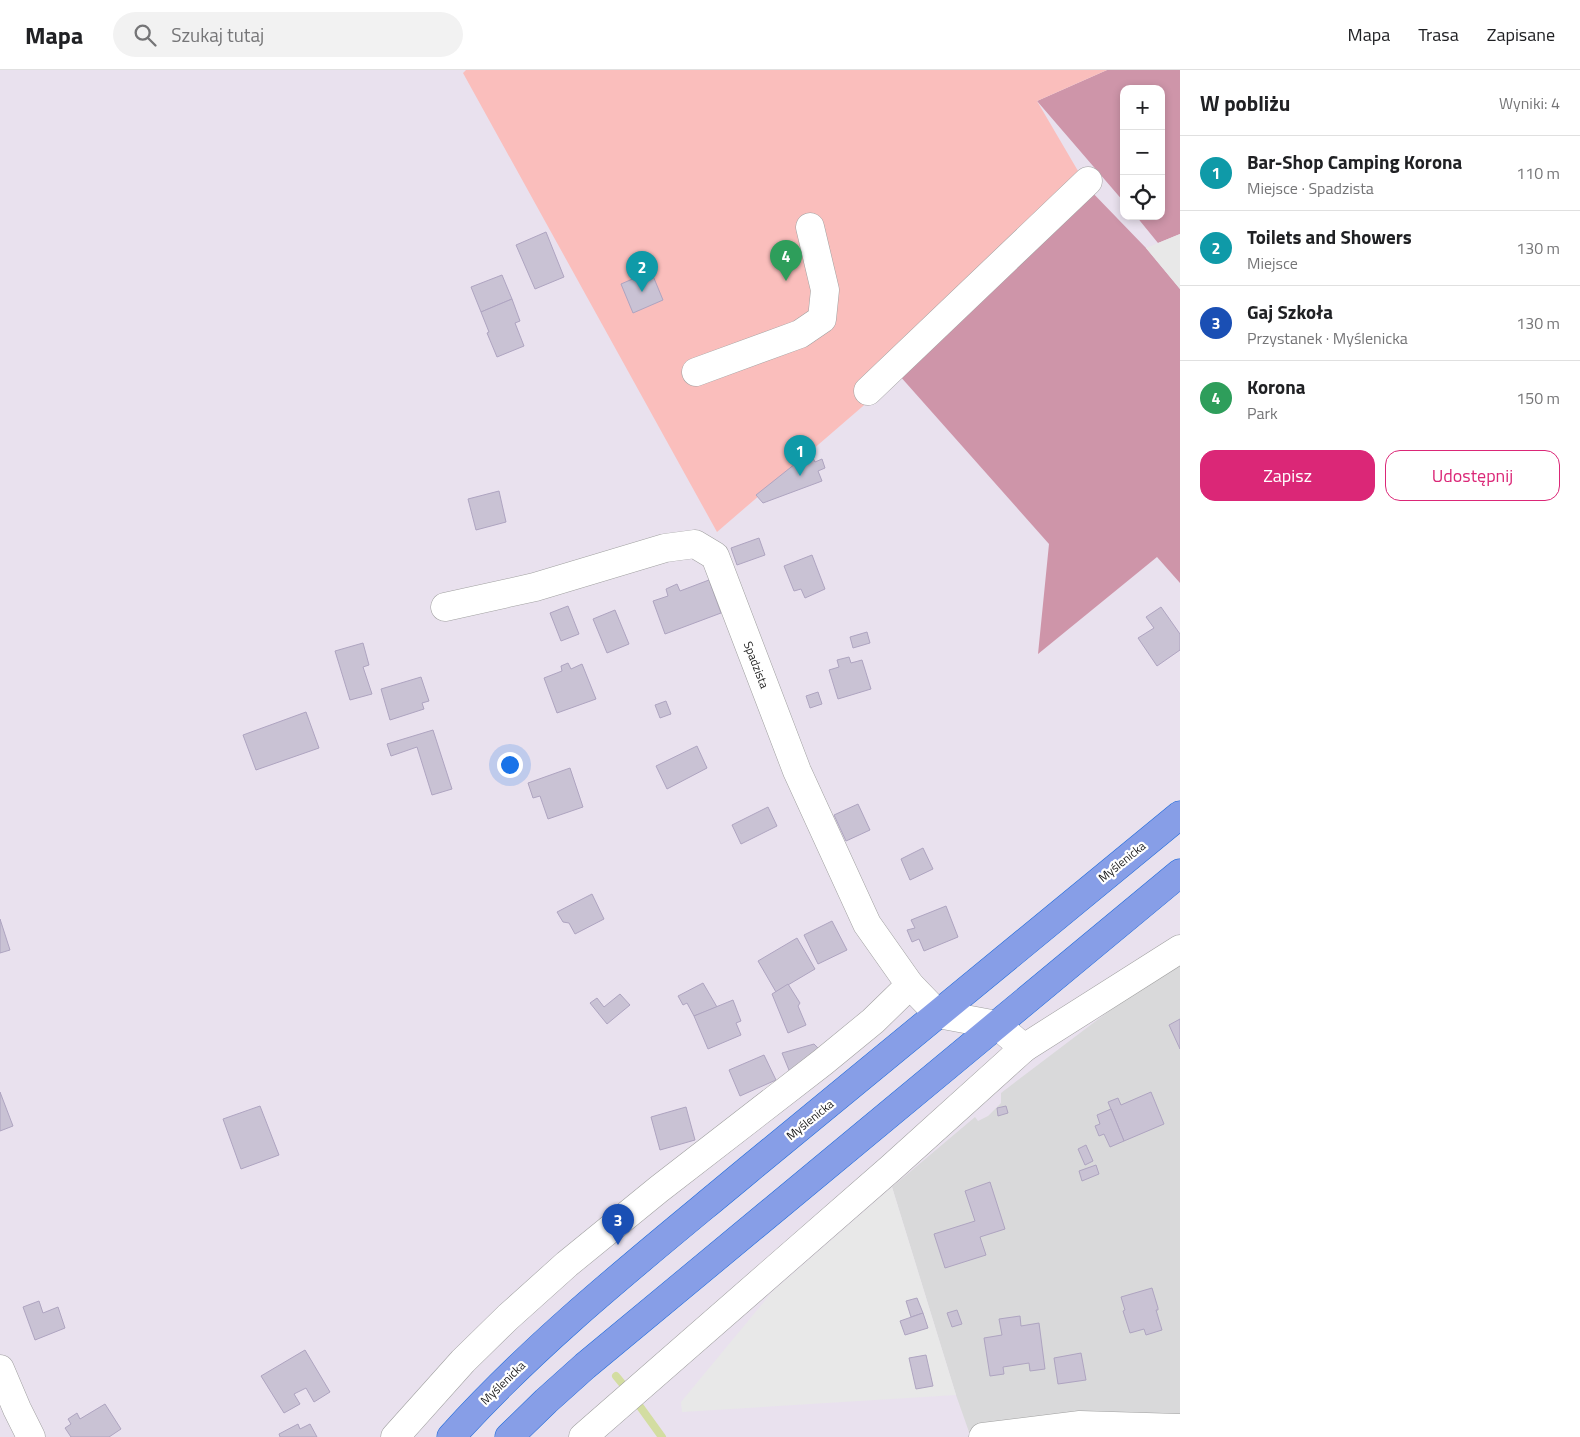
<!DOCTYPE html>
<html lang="pl">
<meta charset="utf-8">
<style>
:root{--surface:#fff;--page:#f2f2f2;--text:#202124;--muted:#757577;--line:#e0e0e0;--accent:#db2777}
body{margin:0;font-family:"Titillium Web",sans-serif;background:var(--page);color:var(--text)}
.controls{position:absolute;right:15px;top:15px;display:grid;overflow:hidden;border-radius:10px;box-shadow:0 2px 8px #0003}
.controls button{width:45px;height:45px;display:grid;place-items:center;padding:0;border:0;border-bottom:1px solid var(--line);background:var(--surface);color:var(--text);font:25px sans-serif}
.you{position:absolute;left:509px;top:694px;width:18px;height:18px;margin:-12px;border:4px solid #fff;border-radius:50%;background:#1a73e8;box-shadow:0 0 0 8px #1a73e833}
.badge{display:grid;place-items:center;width:32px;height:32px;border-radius:50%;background:var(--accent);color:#fff;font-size:16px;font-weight:700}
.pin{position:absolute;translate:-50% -41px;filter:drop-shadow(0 1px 2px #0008)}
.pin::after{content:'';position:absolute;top:26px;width:18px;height:15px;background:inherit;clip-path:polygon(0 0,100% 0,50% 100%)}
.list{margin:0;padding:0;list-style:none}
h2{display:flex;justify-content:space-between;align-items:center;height:65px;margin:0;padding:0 20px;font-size:21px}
h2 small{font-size:16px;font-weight:400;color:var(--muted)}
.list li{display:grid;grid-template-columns:32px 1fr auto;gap:15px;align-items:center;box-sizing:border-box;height:75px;padding:0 20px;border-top:1px solid var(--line)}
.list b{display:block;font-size:19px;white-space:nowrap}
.list p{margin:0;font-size:16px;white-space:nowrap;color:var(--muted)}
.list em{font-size:16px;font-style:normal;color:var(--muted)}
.actions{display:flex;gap:10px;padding:15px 20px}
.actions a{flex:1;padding:11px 0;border:1px solid var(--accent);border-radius:15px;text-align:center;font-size:18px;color:var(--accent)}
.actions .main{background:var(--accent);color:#fff}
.icon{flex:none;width:28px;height:28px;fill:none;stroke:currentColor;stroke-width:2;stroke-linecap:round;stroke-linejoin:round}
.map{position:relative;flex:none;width:1180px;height:1367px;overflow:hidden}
header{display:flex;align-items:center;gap:30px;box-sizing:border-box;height:70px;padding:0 25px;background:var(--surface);border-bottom:1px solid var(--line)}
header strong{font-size:24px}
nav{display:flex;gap:28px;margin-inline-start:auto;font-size:18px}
.search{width:350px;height:45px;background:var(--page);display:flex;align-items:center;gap:12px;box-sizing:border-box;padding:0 18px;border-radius:28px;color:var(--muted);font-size:19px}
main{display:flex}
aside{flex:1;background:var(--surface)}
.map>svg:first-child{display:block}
.residential{fill:#d9d9da}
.forest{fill:#ce95a9}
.park{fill:#fabebc}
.parking{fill:#e8e8e8}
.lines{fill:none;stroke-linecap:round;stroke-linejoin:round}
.stream{stroke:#d3dda1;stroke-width:8}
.building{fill:#c9c2d4;stroke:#aea4c0}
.minor-casing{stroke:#a0a0a0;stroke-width:29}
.highway-casing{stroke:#206bda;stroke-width:29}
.minor{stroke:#fff;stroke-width:28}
.highway{stroke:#879ee7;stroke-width:28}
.labels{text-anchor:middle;stroke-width:4.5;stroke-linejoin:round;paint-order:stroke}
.street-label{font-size:12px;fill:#1c1c1c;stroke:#fff}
</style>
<header>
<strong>Mapa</strong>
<div class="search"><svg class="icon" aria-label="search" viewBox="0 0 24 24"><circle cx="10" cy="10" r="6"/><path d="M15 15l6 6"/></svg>Szukaj tutaj</div>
<nav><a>Mapa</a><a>Trasa</a><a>Zapisane</a></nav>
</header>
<main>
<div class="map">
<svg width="1180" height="1367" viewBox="0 0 1180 1367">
<rect width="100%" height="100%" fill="#e9e1ee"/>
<path class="residential" d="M1180 891V1347L1036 1355 969 1362 956 1325 892 1117 975 1047 978 1051 988 1046 1001 1033V1023L1109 941Z"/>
<g class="forest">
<path d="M1107 0H1180V164L1158 173 1136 146H1161V19H1124V132L1037 31Z"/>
<path d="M1088 118 1146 178 1180 219V513L1157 487 1038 584 1049 474 899 305Z"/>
</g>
<path class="park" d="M466 0H1107L1037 31 1088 118 899 305 717 462 463 3Z"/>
<g class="parking">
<path d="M1180 164V219L1146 178Z"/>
<path d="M892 1117 956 1325 682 1342 681 1332 772 1222Z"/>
</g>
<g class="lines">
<g class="stream">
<path d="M616 1306 625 1317"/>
<path d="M636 1331 662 1367"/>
</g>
</g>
<g class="building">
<path d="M546 162 564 207 535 219 516 175Z"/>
<path d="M651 201 663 230 633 243 621 214Z"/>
<path d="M502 205 512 229 481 242 471 217Z"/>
<path d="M512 229 520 251 515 253 524 276 497 287 487 263 489 262 481 242Z"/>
<path d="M810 382 815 392 822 389 825 398 818 401 822 411 763 433 756 425Z"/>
<path d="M499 421 506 452 476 460 468 429Z"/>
<path d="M759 468 765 485 737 495 731 478Z"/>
<path d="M812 485 825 519 805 528 801 519 794 521 784 496Z"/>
<path d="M709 510 721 543 665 564 653 531 668 526 666 519 677 514 680 521Z"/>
<path d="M568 536 579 564 561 571 550 543Z"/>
<path d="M1161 537 1180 564V580L1157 596 1138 568 1154 558 1146 547Z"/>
<path d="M615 540 629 574 607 583 593 549Z"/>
<path d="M867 562 870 573 853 578 850 567Z"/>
<path d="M363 573 369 595 363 597 372 624 350 630 335 581Z"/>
<path d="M849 587 851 593 862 590 871 619 838 629 829 600 839 597 837 590Z"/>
<path d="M568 593 571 599 582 594 596 629 557 643 544 608 562 601 561 596Z"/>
<path d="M421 607 429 631 422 633 424 639 390 650 381 619Z"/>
<path d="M818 622 822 634 810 638 806 626Z"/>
<path d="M666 631 671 644 660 648 655 635Z"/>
<path d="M306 642 319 678 256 700 243 665Z"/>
<path d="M433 660 452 719 432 725 417 677 391 686 387 674Z"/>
<path d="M697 676 707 698 667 719 656 696Z"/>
<path d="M570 698 583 737 548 749 540 726 533 728 528 713Z"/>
<path d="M858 734 870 760 846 771 834 745Z"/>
<path d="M768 737 777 756 741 774 732 755Z"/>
<path d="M923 778 933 799 910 810 901 789Z"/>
<path d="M592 824 604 849 575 864 569 853 563 852 557 842Z"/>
<path d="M946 836 958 867 924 881 919 869 912 872 907 860 915 858 911 850Z"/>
<path d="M0 849 10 880 0 883Z"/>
<path d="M832 851 847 880 818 894 804 865Z"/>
<path d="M797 868 815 899 776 922 758 891Z"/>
<path d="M703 913 717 937 694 946 687 933 683 935 678 926Z"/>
<path d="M788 914 800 933 798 936 806 955 788 963 772 924Z"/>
<path d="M620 924 630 935 607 954 590 933 597 928 604 937Z"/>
<path d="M733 930 741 951 736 953 741 965 708 979 694 946Z"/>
<path d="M1180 949V979L1169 955Z"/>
<path d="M814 974 821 981 791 1005 782 983Z"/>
<path d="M764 985 776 1010 740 1026 729 1000Z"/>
<path d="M0 1022 13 1056 0 1061Z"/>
<path d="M1151 1022 1164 1054 1124 1071 1108 1032 1118 1028 1121 1035Z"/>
<path d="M260 1036 279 1085 241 1099 223 1049Z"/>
<path d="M1006 1036 1008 1043 998 1046 997 1038Z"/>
<path d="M686 1037 695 1070 660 1080 651 1047Z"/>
<path d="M1111 1039 1124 1071 1110 1077 1104 1064 1099 1066 1095 1056 1100 1054 1097 1045Z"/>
<path d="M1086 1075 1093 1091 1085 1095 1078 1079Z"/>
<path d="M1096 1095 1099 1104 1082 1111 1079 1101Z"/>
<path d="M990 1112 1005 1159 980 1167 986 1185 945 1198 934 1164 975 1151 965 1121Z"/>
<path d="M1152 1218 1158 1238V1240H1156L1162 1260 1146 1265 1144 1259 1130 1263 1123 1241 1125 1240 1121 1227Z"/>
<path d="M917 1228 923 1243 911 1247 906 1231Z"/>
<path d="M39 1231 43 1243 58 1237 65 1258 35 1270 23 1237Z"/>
<path d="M957 1240 962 1254 952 1257 947 1243Z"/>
<path d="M923 1243 928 1258 905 1265 900 1251Z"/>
<path d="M1020 1246 1021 1256 1039 1253 1045 1299 1030 1301 1029 1293 1003 1297 1004 1304 990 1306 984 1268 1002 1265 999 1249Z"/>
<path d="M305 1280 330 1322 314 1332 306 1318 294 1324 300 1334 284 1343 261 1306Z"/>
<path d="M1081 1283 1086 1310 1058 1314 1054 1288Z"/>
<path d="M926 1285 933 1316 916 1319 909 1288Z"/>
<path d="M105 1334 121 1359 109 1367H71L65 1358 71 1354 68 1349 77 1343 80 1349Z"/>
<path d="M298 1354 300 1359 310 1354 317 1367H280L279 1364Z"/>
</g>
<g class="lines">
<defs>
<g id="minor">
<path d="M696 302 800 264 822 249 825 220 810 157"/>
<path d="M868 321 1088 111"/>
<path d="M445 537 535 517 665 478 695 474 715 486 797 701 867 854 910 915 938 944 997 955 1024 978"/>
<path d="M0 1299 17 1339 31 1367"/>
<path d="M395 1367 463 1291 508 1247 567 1194 659 1119 823 992 873 951 910 915"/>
<path d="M583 1367 891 1098 1024 978 1180 879"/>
<path d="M983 1367 1080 1355 1180 1358"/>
</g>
<g id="highway">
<path d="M451 1367C540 1268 646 1185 748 1100 892 981 1036 863 1180 745"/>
<path d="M509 1367 546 1331 585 1296 1180 803"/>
</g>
</defs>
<use href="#minor" class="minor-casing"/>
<use href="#highway" class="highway-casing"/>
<use href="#minor" class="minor"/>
<use href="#highway" class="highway"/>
</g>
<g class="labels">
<g class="street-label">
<text transform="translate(756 595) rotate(69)" y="4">Spadzista</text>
<text transform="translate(1122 792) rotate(-39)" y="4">Myślenicka</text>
<text transform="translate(810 1050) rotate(-39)" y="4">Myślenicka</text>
<text transform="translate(503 1313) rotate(-44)" y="4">Myślenicka</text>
</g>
</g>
</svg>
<div class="controls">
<button>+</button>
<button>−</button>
<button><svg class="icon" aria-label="locate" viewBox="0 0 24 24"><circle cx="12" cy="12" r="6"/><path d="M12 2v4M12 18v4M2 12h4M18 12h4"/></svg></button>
</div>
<div class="you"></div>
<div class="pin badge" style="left:800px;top:406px;background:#0f9aa8">1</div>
<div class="pin badge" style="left:642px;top:222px;background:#0f9aa8">2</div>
<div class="pin badge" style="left:618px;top:1175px;background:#1a4fb4">3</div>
<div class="pin badge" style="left:786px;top:211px;background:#2e9e5b">4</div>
</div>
<aside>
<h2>W pobliżu<small>Wyniki: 4</small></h2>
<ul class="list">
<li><span class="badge" style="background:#0f9aa8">1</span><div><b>Bar-Shop Camping Korona</b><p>Miejsce · Spadzista</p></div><em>110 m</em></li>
<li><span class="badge" style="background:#0f9aa8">2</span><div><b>Toilets and Showers</b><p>Miejsce</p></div><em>130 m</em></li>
<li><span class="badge" style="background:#1a4fb4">3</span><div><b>Gaj Szkoła</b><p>Przystanek · Myślenicka</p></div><em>130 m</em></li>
<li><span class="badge" style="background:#2e9e5b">4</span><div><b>Korona</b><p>Park</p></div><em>150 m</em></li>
</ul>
<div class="actions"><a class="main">Zapisz</a><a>Udostępnij</a></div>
</aside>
</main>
